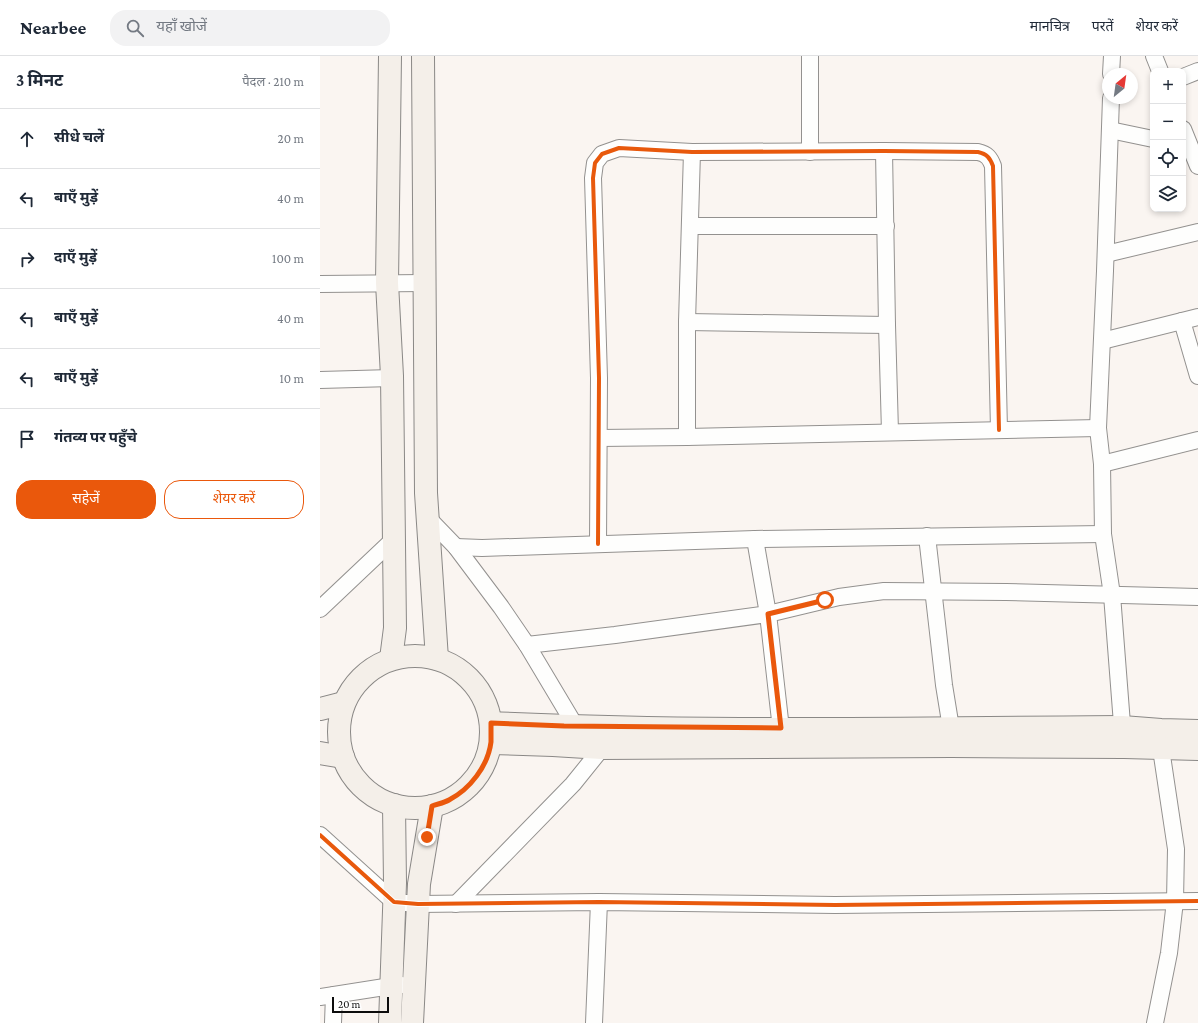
<!DOCTYPE html>
<html lang="hi">
<meta charset="utf-8">
<style>
:root{--surface:#fff;--page:#f2f2f3;--text:#1f2937;--muted:#747a83;--line:#e0e1e3;--accent:#ea580c}
body{margin:0;font-family:"Crimson Pro","Noto Sans Devanagari",serif;background:var(--page);color:var(--text)}
.controls{position:absolute;right:12px;top:12px;display:grid;overflow:hidden;border-radius:8px;box-shadow:0 2px 6px #0003}
.controls button{width:36px;height:36px;display:grid;place-items:center;padding:0;border:0;border-bottom:1px solid var(--line);background:var(--surface);color:var(--text);font:20px sans-serif}
.compass{position:absolute;left:782px;top:12px;width:36px;height:36px;border-radius:50%;background:var(--surface);box-shadow:0 2px 6px #0003;rotate:29deg}
.scale{position:absolute;left:12px;bottom:10px;width:57px;box-sizing:border-box;padding-left:4px;border:2px solid #0c0c0c;border-top:0;font-size:11px;line-height:14px;white-space:nowrap;color:#0c0c0c;-webkit-text-stroke:3px #fff;paint-order:stroke}
.stop{position:absolute;width:12px;height:12px;margin:-9px;border:3px solid #ea580c;border-radius:50%;background:#fff}
.stop.end{background:#ea580c;border-color:#fff;box-shadow:0 1px 4px #0008}
.list{margin:0;padding:0;list-style:none}
h2{display:flex;justify-content:space-between;align-items:center;height:52px;margin:0;padding:0 16px;font-size:17px}
h2 small{font-size:13px;font-weight:400;color:var(--muted)}
.list li{display:grid;grid-template-columns:26px 1fr auto;gap:12px;align-items:center;box-sizing:border-box;height:60px;padding:0 16px;border-top:1px solid var(--line)}
.list b{display:block;font-size:15px;white-space:nowrap}
.list em{font-size:13px;font-style:normal;color:var(--muted)}
.actions{display:flex;gap:8px;padding:12px 16px}
.actions a{flex:1;padding:9px 0;border:1px solid var(--accent);border-radius:16px;text-align:center;font-size:14px;color:var(--accent)}
.actions .main{background:var(--accent);color:#fff}
.icon{flex:none;width:22px;height:22px;fill:none;stroke:currentColor;stroke-width:2;stroke-linecap:round;stroke-linejoin:round}
.map{position:relative;flex:none;width:878px;height:967px;overflow:hidden}
header{display:flex;align-items:center;gap:24px;box-sizing:border-box;height:56px;padding:0 20px;background:var(--surface);border-bottom:1px solid var(--line)}
header strong{font-size:19px}
nav{display:flex;gap:22px;margin-inline-start:auto;font-size:14px}
.search{width:280px;height:36px;background:var(--page);display:flex;align-items:center;gap:10px;box-sizing:border-box;padding:0 14px;border-radius:16px;color:var(--muted);font-size:15px}
main{display:flex}
aside{flex:1;background:var(--surface)}
.map>svg:first-child{display:block}
.lines{fill:none;stroke-linecap:round;stroke-linejoin:round}
.minor-casing{stroke:#93918f;stroke-width:18}
.secondary-casing{stroke:#8a8886;stroke-width:24}
.minor{stroke:#fefefd;stroke-width:16}
.secondary{stroke:#f4efe9;stroke-width:22}
.cycleway-casing{stroke:#fff;stroke-width:6}
.cycleway{stroke:#e8590c;stroke-width:4}
.route{stroke:#ea580c;stroke-width:5}
</style>
<header>
<strong>Nearbee</strong>
<div class="search"><svg class="icon" aria-label="search" viewBox="0 0 24 24"><circle cx="10" cy="10" r="6"/><path d="M15 15l6 6"/></svg>यहाँ खोजें</div>
<nav><a>मानचित्र</a><a>परतें</a><a>शेयर करें</a></nav>
</header>
<main>
<aside>
<h2>3 मिनट<small>पैदल · 210 m</small></h2>
<ul class="list">
<li><svg class="icon" aria-label="ahead" viewBox="0 0 24 24"><path d="M12 20V5M6 11l6-6 6 6"/></svg><div><b>सीधे चलें</b></div><em>20 m</em></li>
<li><svg class="icon" aria-label="left" viewBox="0 0 24 24"><path d="M17 20v-9H6M10 6l-5 5 5 5"/></svg><div><b>बाएँ मुड़ें</b></div><em>40 m</em></li>
<li><svg class="icon" aria-label="right" viewBox="0 0 24 24"><path d="M7 20v-9h11M14 6l5 5-5 5"/></svg><div><b>दाएँ मुड़ें</b></div><em>100 m</em></li>
<li><svg class="icon" aria-label="left" viewBox="0 0 24 24"><path d="M17 20v-9H6M10 6l-5 5 5 5"/></svg><div><b>बाएँ मुड़ें</b></div><em>40 m</em></li>
<li><svg class="icon" aria-label="left" viewBox="0 0 24 24"><path d="M17 20v-9H6M10 6l-5 5 5 5"/></svg><div><b>बाएँ मुड़ें</b></div><em>10 m</em></li>
<li><svg class="icon" aria-label="arrive" viewBox="0 0 24 24"><path d="M6 21V4h12l-3 4 3 4H6"/></svg><div><b>गंतव्य पर पहुँचे</b></div></li>
</ul>
<div class="actions"><a class="main">सहेजें</a><a>शेयर करें</a></div>
</aside>
<div class="map">
<svg width="878" height="967" viewBox="0 0 878 967">
<rect width="100%" height="100%" fill="#faf5f1"/>
<g class="lines">
<defs>
<g id="minor">
<path d="M834 0 840 15"/>
<path d="M791 18 792 0"/>
<path d="M863 21 878 15"/>
<path d="M791 42 785 215 778 372 782 408 783 478 792 539 803 681"/>
<path d="M863 73 878 110"/>
<path d="M790 74 833 83"/>
<path d="M564 95 567 269 570 376"/>
<path d="M490 96V0"/>
<path d="M370 170H566"/>
<path d="M786 198 878 176"/>
<path d="M0 228 104 227"/>
<path d="M862 265 878 320"/>
<path d="M367 266 567 269"/>
<path d="M782 285 878 261"/>
<path d="M0 324 72 322"/>
<path d="M367 381V266L372 96"/>
<path d="M279 382 367 381 778 372"/>
<path d="M782 408 878 384"/>
<path d="M108 462 136 491 181 551 207 589 256 671"/>
<path d="M607 480 624 629 631 672"/>
<path d="M435 483 448 558 461 673"/>
<path d="M278 488 279 322 273 122 275 107 282 98 299 92 372 96 564 95 658 96C667 98 670 102 673 110L679 374"/>
<path d="M136 491 162 492 435 483 783 478"/>
<path d="M0 553 74 483"/>
<path d="M207 589 295 579 448 558 519 541 564 535 686 536 878 541"/>
<path d="M0 779 74 846 98 848 279 846 515 849 878 845"/>
<path d="M136 848 253 728 282 692"/>
<path d="M0 941 71 930 82 929"/>
<path d="M13 967 14 939"/>
<path d="M274 967 279 846"/>
<path d="M835 967 849 897 855 845 856 793 841 693V682"/>
</g>
<g id="secondary">
<path d="M70 0 67 227 72 320 75 572 71 603"/>
<path d="M103 0 106 437 117 603"/>
<circle cx="95" cy="676" r="76"/>
<path d="M0 653 24 647"/>
<path d="M171 667C381 677 592 672 802 671L841 674 878 675"/>
<path d="M171 687 233 689 282 692 631 690 804 691 878 693"/>
<path d="M0 697 23 701"/>
<path d="M70 967 75 827 74 749"/>
<path d="M92 967 99 828 112 750"/>
</g>
</defs>
<use href="#minor" class="minor-casing"/>
<use href="#secondary" class="secondary-casing"/>
<use href="#minor" class="minor"/>
<use href="#secondary" class="secondary"/>
<defs>
<g id="cycleway">
<path d="M278 488 279 322 273 122 275 107 282 98 299 92 372 96 564 95 658 96C667 98 670 102 673 110L679 374"/>
<path d="M0 779 74 846 98 848 279 846 515 849 878 845"/>
</g>
</defs>
<use href="#cycleway" class="cycleway-casing"/>
<use href="#cycleway" class="cycleway"/>
</g>
<g class="lines">
<path class="route" d="M107 781 112 750C117 748 124 747 129 744 150 733 168 710 171 686 171 680 171 673 171 667L244 670 461 672 448 558 505 544"/>
</g>
</svg>
<div class="controls">
<button>+</button>
<button>−</button>
<button><svg class="icon" aria-label="locate" viewBox="0 0 24 24"><circle cx="12" cy="12" r="6"/><path d="M12 2v4M12 18v4M2 12h4M18 12h4"/></svg></button>
<button><svg class="icon" aria-label="layers" viewBox="0 0 24 24"><path d="M12 4l9 5-9 5-9-5zM3 14l9 5 9-5"/></svg></button>
</div>
<svg class="compass" viewBox="-18 -18 36 36"><path d="M0-13l5 13h-10z" fill="#e53935"/><path d="M0 13l5-13h-10z" fill="#747a83"/></svg>
<div class="scale">20 m</div>
<div class="stop" style="left:505px;top:544px"></div>
<div class="stop end" style="left:107px;top:781px"></div>
</div>
</main>
